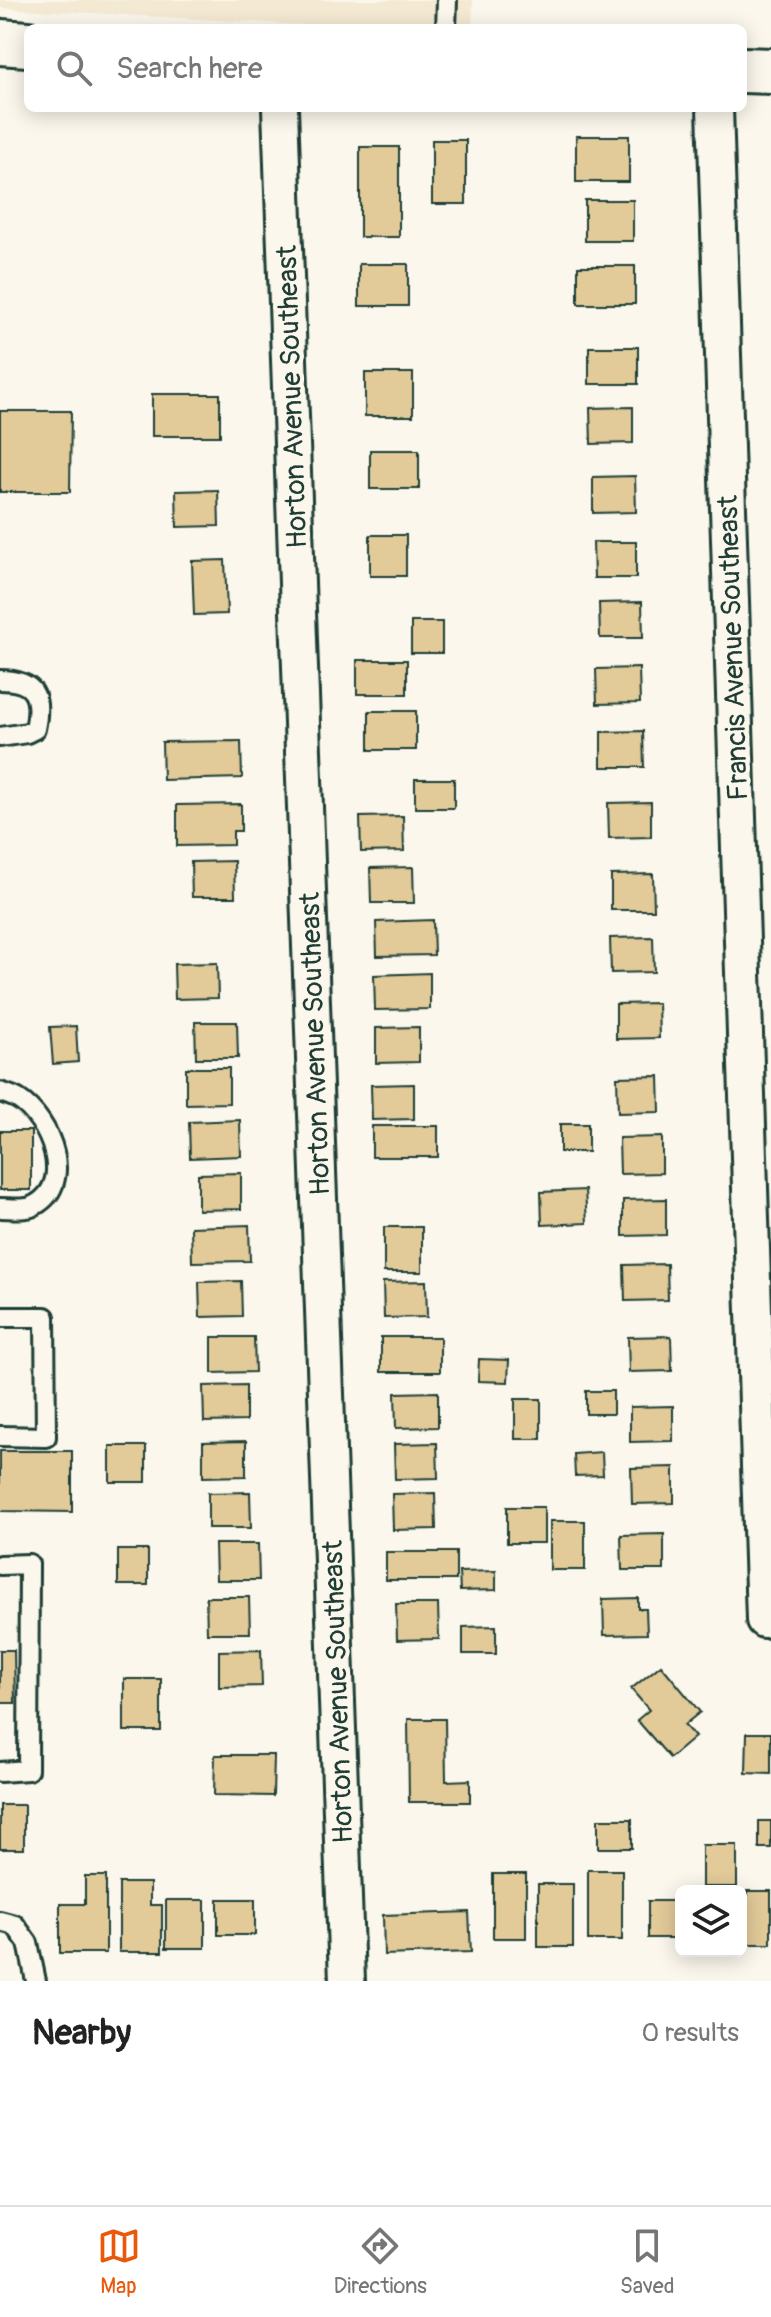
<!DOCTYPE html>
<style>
:root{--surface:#fff;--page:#f2f2f2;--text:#222;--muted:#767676;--line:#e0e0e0;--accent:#ea580c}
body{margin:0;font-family:Pangolin,sans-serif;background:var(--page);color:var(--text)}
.controls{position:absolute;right:24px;bottom:24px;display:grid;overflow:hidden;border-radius:12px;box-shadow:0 4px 20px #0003}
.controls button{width:72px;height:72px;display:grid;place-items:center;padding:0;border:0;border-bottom:2px solid var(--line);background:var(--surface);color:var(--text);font:40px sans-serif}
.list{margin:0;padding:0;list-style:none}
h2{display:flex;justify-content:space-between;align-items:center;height:104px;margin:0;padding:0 32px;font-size:34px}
h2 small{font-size:26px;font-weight:400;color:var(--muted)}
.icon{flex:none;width:44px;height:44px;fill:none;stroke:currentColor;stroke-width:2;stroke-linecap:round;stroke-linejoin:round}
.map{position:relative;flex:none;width:771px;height:1981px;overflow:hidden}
.search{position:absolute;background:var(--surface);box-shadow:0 4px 20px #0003;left:24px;right:24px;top:24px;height:88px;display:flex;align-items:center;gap:20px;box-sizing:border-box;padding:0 28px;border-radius:12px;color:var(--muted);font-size:30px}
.sheet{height:224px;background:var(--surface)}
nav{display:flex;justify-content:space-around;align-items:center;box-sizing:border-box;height:112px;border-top:2px solid var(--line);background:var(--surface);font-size:22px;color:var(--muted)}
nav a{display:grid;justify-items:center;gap:4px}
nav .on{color:var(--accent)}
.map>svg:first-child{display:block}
.built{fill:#f4ead3}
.building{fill:#e2ca99;stroke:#1f3d34;stroke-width:2}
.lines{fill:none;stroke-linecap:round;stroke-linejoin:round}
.lane-casing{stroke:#1f3d34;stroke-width:24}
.street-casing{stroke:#1f3d34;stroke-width:40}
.secondary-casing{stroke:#1f3d34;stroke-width:50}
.lane{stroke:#fbf7ec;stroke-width:18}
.street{stroke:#fbf7ec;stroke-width:34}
.secondary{stroke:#fbf7ec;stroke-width:44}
.labels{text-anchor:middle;stroke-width:8;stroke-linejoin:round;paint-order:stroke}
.street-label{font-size:28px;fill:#1f3d34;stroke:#fbf7ec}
</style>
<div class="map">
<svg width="771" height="1981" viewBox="0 0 771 1981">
<rect width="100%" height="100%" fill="#fbf7ec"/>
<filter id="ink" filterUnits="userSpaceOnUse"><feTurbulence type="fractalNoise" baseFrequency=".0125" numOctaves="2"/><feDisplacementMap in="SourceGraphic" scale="16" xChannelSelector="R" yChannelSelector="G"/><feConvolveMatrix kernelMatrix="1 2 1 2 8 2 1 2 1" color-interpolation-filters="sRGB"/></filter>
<g filter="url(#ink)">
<path class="built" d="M0 0H473L472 28H358L0 8Z"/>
<g class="building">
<rect x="576" y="136" width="53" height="46"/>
<rect x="432" y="140" width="34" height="64"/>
<rect x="360" y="147" width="39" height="90"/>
<rect x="585" y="200" width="48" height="41"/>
<rect x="359" y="264" width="49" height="42"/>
<rect x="578" y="266" width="57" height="38"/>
<rect x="589" y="347" width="49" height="37"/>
<rect x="365" y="373" width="48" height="43"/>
<rect x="152" y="394" width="68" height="42"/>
<path d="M633 407V443L591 444 590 408Z"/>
<path d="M0 411H71L70 492H0Z"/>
<rect x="370" y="450" width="49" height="39"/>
<path d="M635 476 636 512 593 513V477Z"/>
<path d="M218 490 219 526 177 527 176 491Z"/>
<rect x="370" y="535" width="36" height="41"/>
<path d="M593 542H636V578H594Z"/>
<path d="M225 560 227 614 194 615 192 561Z"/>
<path d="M642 602 643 638H600L599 603Z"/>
<rect x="411" y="622" width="31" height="31"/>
<rect x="357" y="660" width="50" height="34"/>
<path d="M639 668 640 703 597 704 596 669Z"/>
<rect x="369" y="711" width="47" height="39"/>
<path d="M643 731 644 767H601V732Z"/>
<path d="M241 741 242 778 163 780 162 742Z"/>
<rect x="415" y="779" width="39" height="29"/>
<path d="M651 802V837L609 838 608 803Z"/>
<path d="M241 804V831H233V845L177 846V805Z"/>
<path d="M403 816 404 851 361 852 360 817Z"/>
<path d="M234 861 235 897H192L191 862Z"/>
<path d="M413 867 414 903H371L370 868Z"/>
<path d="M653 874 654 910H611V875Z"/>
<path d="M433 920 434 955 377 956 376 922Z"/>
<path d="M653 937 654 972 611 973 610 938Z"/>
<path d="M217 963 218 998 175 999 174 964Z"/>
<path d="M430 973V1009L375 1010 374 975Z"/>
<path d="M658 1003 659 1038 616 1039V1004Z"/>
<path d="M195 1022H237L238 1058H196Z"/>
<path d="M76 1026 78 1062 53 1064 50 1027Z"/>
<path d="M419 1027V1062L376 1063V1028Z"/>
<path d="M186 1068H229V1103L186 1104Z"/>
<path d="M659 1076 660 1112 618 1113 617 1077Z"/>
<path d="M414 1084V1119L372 1120 371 1085Z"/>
<path d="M240 1120 241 1156 190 1158 189 1122Z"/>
<rect x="560" y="1124" width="28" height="28"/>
<rect x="372" y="1126" width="66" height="31"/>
<rect x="0" y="1131" width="31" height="59"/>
<path d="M662 1137V1173L620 1174 619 1138Z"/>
<path d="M241 1173V1209L198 1210V1174Z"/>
<path d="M585 1190 587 1223 542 1225 541 1192Z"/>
<path d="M666 1199V1235L623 1236V1200Z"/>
<path d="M249 1225 250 1261 192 1262 191 1227Z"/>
<rect x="384" y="1227" width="38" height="45"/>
<path d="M667 1264 668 1300 625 1301 624 1265Z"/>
<path d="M241 1281 242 1316 200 1317 199 1282Z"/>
<path d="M426 1281 427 1317 384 1318 383 1282Z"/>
<path d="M671 1336 672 1371 629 1372 628 1337Z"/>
<path d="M212 1337H254L255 1372 212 1373Z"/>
<rect x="381" y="1337" width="59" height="35"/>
<path d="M479 1359 509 1360 508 1382 478 1381Z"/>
<path d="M246 1385V1421L204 1422 203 1386Z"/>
<rect x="586" y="1391" width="27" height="23"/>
<path d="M438 1392V1427L396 1428 395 1393Z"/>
<rect x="515" y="1399" width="26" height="40"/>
<path d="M673 1406V1441L630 1442V1407Z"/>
<path d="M246 1441V1476L203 1477V1442Z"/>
<path d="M437 1443 438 1478 395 1479 394 1444Z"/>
<rect x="110" y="1446" width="36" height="36"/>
<path d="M0 1451H72V1512L0 1511Z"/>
<path d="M602 1452 603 1475 575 1476 574 1454Z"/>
<path d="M674 1467V1503L632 1504 631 1468Z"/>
<path d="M250 1492 251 1528H208V1493Z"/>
<path d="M435 1493 436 1529 393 1530 392 1494Z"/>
<rect x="507" y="1507" width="37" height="36"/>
<rect x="550" y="1521" width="35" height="49"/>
<path d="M664 1534V1570H622L621 1535Z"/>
<path d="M215 1544H258L259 1580H216Z"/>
<rect x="118" y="1550" width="30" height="35"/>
<rect x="386" y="1552" width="70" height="28"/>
<path d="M496 1571V1590L460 1591 459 1572Z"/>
<path d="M206 1597H249L250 1633H207Z"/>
<path d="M638 1598V1609H646L647 1634 604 1635 603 1599Z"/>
<path d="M396 1604H438L439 1639 397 1640Z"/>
<path d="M496 1626V1654H463V1627Z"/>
<path d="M0 1650H14L15 1703H0Z"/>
<path d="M261 1650 262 1686 219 1687V1651Z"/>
<path d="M661 1665 700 1712 684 1725 695 1737 670 1758 637 1720 649 1710 631 1689Z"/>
<rect x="124" y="1679" width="37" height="52"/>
<path d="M408 1719H445L446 1781 470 1780V1802H409Z"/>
<path d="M747 1733H771V1774L746 1773Z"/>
<path d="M215 1755H274L273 1796 214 1795Z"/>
<rect x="0" y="1805" width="24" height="44"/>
<rect x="598" y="1819" width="34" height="29"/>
<rect x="759" y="1821" width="12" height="27"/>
<rect x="702" y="1845" width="35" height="42"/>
<rect x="588" y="1870" width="34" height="70"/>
<rect x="493" y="1874" width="33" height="64"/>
<path d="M85 1876H106V1953H60V1904H85Z"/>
<path d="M119 1883H150V1905H162V1952H119Z"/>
<rect x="538" y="1884" width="35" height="63"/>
<rect x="747" y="1891" width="24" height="53"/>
<rect x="218" y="1899" width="37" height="36"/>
<rect x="166" y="1900" width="39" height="48"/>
<rect x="648" y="1901" width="33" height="37"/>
<path d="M469 1912 471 1952 384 1955 383 1915Z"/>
</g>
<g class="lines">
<defs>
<g id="lane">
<path d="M446 28 447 0"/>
<path d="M0 680C35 680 42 696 35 729L27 733 0 737"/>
<path d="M0 1092C6 1094 13 1096 18 1099 50 1119 78 1186 31 1207 23 1210 9 1208 0 1208"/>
<path d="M0 1317H45L46 1437 0 1436"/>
<path d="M0 1565 29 1564 28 1770 0 1772"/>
<path d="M0 1921 15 1925 28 1943 36 1981"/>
</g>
<g id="street">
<path d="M280 108 347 1981"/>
<path d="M715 108 764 1620"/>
</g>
<g id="secondary">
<path d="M0 42 28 44"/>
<path d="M743 70 771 71"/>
</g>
</defs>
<use href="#lane" class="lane-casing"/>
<use href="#street" class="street-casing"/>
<use href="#secondary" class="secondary-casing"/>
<use href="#lane" class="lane"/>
<use href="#street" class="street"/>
<use href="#secondary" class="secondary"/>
</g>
</g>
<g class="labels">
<g class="street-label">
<text transform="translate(291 397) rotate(-92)" y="10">Horton Avenue Southeast</text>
<text transform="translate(732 648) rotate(-92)" y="10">Francis Avenue Southeast</text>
<text transform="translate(314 1044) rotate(-92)" y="10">Horton Avenue Southeast</text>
<text transform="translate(337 1692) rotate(-92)" y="10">Horton Avenue Southeast</text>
</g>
</g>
</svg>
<div class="controls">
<button><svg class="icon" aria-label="layers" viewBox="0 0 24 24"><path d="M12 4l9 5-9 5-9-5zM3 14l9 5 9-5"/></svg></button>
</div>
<div class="search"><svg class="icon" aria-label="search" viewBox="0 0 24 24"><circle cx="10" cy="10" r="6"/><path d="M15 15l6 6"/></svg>Search here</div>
</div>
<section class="sheet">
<h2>Nearby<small>0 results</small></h2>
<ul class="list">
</ul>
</section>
<nav>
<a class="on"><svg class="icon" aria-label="map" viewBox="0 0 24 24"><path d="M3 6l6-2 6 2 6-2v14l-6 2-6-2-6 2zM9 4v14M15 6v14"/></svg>Map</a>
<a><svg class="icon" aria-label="directions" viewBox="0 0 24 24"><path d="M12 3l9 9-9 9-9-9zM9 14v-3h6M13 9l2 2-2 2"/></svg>Directions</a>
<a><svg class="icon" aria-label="saved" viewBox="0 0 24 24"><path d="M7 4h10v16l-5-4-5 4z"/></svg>Saved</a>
</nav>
